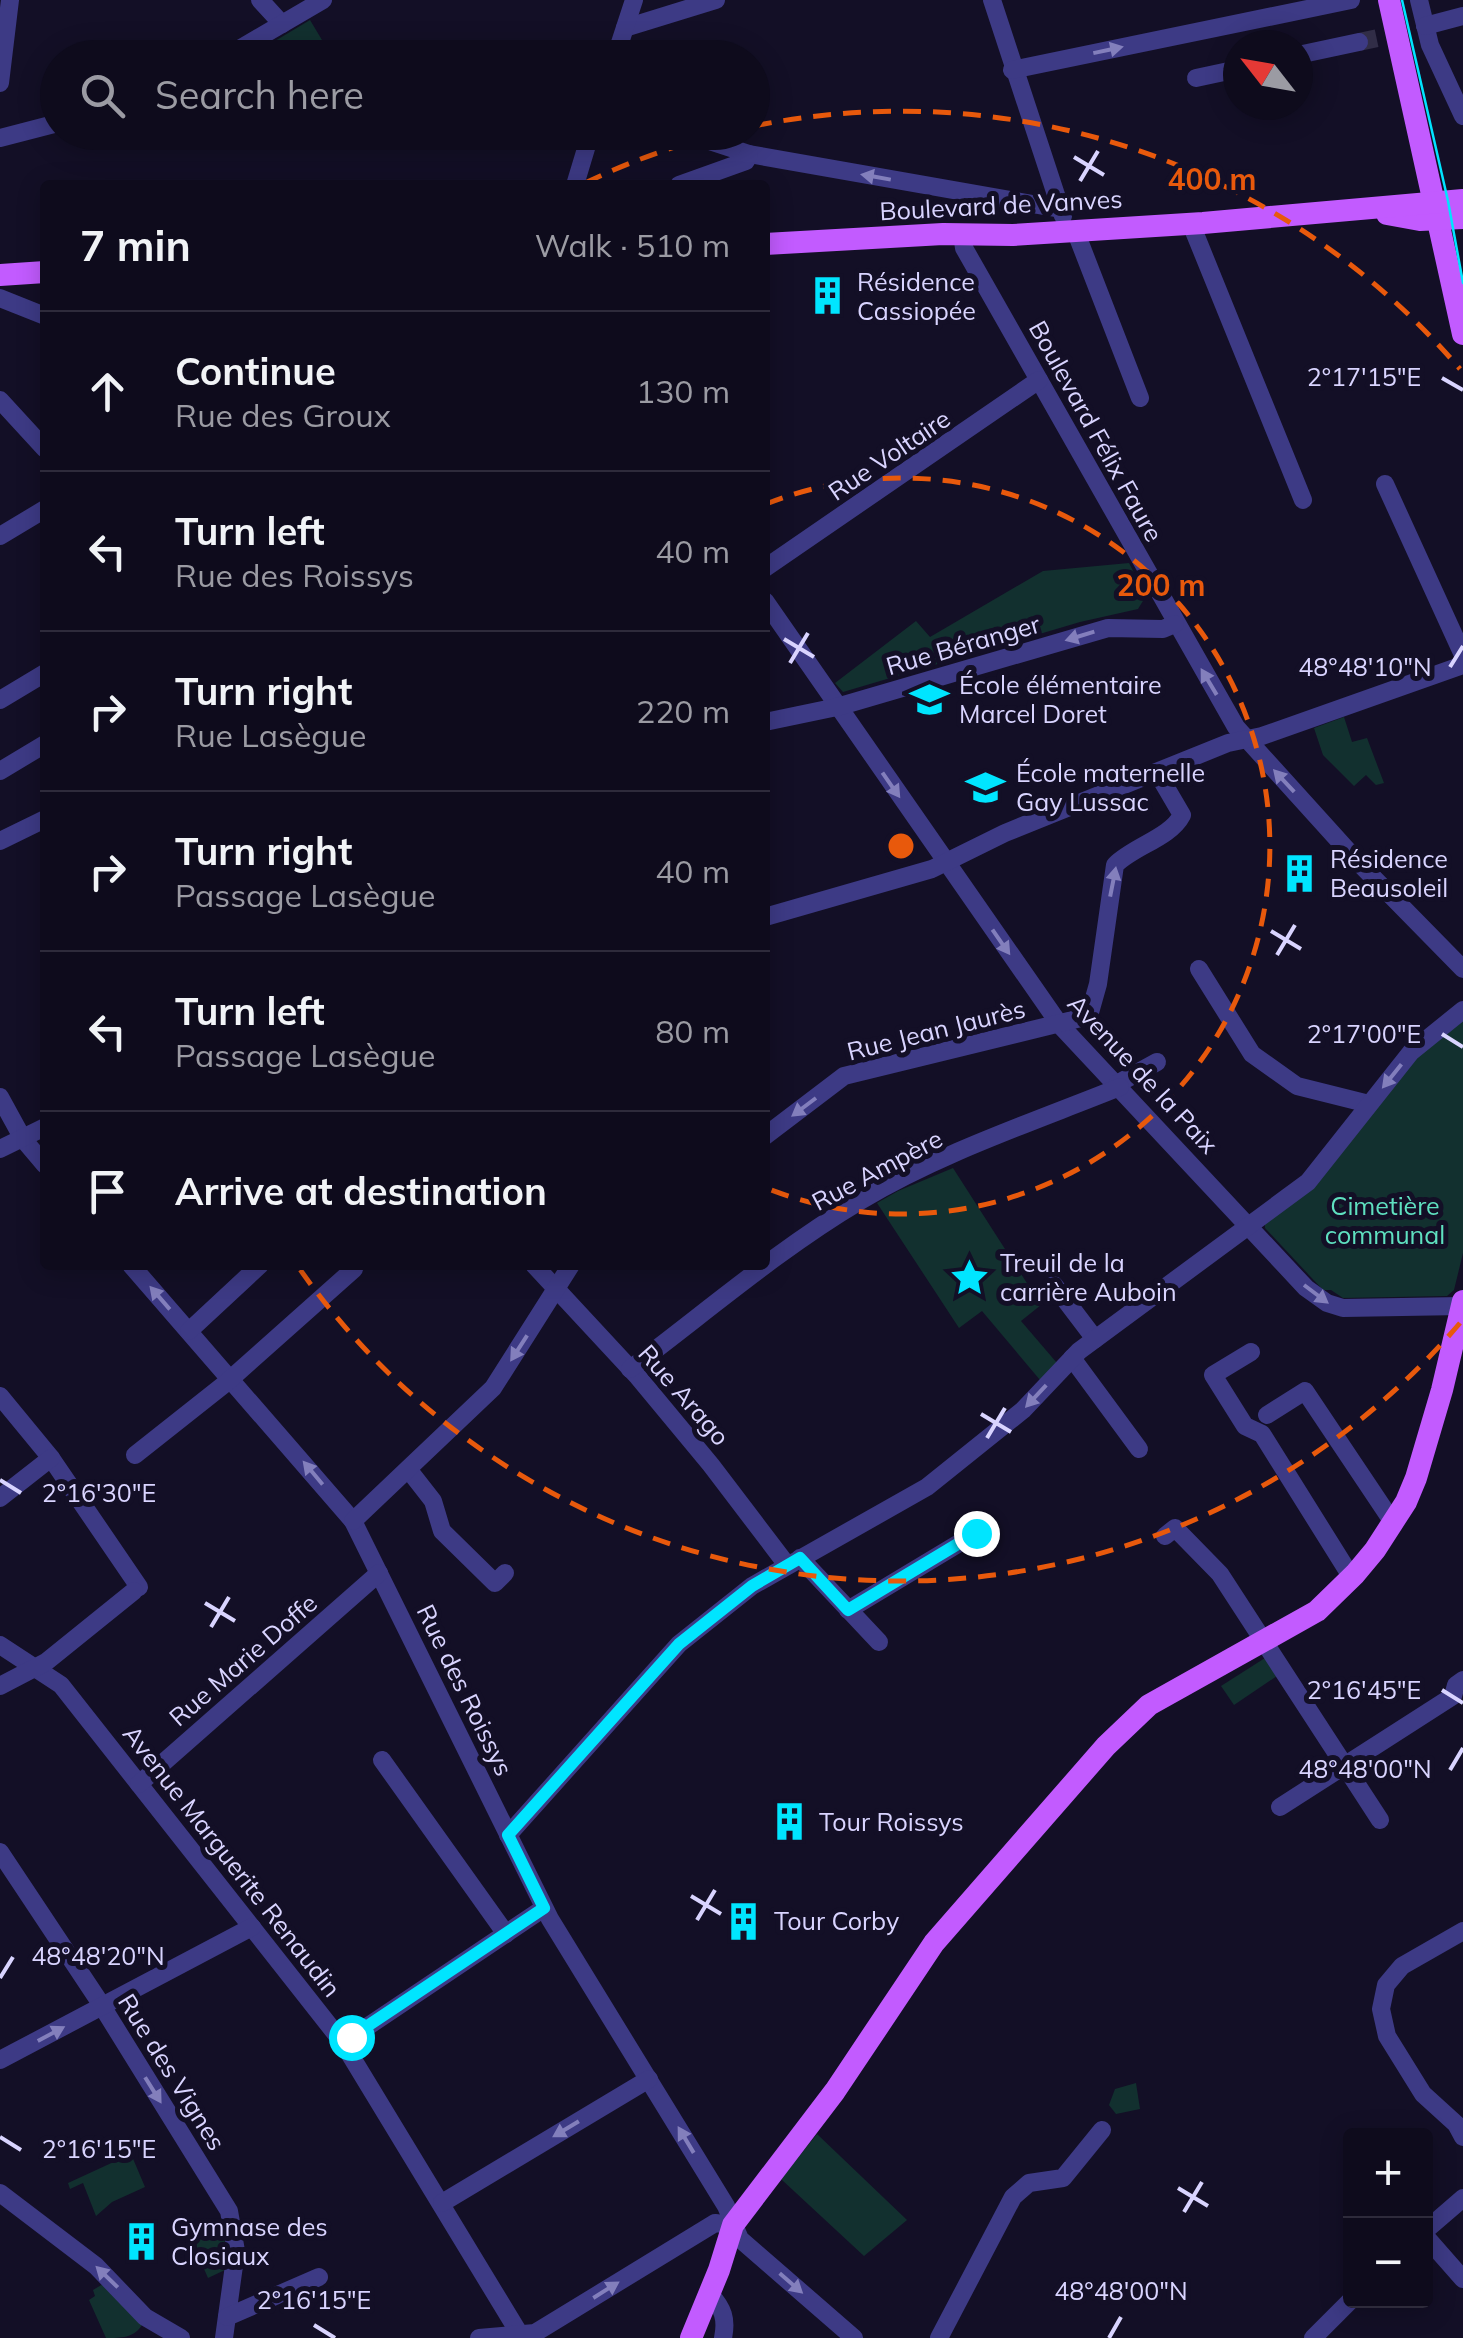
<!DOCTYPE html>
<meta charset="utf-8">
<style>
:root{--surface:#0e0b1c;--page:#171425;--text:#f1f3f6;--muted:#9b9ba3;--line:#2e2b3b}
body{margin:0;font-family:Mulish,sans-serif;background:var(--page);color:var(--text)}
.controls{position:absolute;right:30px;bottom:30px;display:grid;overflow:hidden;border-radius:10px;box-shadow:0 5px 25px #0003}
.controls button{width:90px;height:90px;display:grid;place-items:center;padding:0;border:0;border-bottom:2px solid var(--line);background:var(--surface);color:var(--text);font:50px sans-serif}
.compass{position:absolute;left:1223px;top:30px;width:90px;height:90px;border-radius:50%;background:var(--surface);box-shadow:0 5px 25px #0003;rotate:301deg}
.stop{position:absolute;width:30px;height:30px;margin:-22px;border:8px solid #00e5ff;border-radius:50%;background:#fff}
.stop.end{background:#00e5ff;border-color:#fff;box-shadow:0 2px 10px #0008}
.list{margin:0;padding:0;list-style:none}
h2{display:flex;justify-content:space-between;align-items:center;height:130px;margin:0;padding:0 40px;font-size:42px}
h2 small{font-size:32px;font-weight:400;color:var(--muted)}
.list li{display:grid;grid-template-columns:65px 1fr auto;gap:30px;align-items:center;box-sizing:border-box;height:160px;padding:0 40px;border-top:2px solid var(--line)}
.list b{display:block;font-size:38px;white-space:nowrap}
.list p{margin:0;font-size:32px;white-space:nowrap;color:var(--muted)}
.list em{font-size:32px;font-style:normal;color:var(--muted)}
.icon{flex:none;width:55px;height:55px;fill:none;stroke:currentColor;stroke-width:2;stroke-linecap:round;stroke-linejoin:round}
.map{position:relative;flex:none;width:1463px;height:2338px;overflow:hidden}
.search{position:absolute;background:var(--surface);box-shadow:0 5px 25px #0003;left:40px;top:40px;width:730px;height:110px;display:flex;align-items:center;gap:25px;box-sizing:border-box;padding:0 35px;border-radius:55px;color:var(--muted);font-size:38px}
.panel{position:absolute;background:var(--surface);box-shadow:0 5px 25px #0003;left:40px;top:180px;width:730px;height:1090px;border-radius:10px}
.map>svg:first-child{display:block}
.green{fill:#12302f}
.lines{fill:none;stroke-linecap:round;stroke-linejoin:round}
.minor-tunnel{stroke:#312d47;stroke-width:18;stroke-dasharray:18 9;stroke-linecap:butt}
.minor{stroke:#3d3a85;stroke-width:18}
.major{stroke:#c25bff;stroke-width:22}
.tram{stroke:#00e5ff;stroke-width:2.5}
.oneway{fill:#837fbc}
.route{stroke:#00e5ff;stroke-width:12}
.ticks{fill:none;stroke:#d9d4ff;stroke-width:4}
.ring{fill:none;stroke:#e8590c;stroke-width:5;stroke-dasharray:18 12}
.labels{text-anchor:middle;stroke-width:10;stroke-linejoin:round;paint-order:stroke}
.street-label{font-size:25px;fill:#d9d4ff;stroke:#130f26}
.poi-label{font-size:25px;fill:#d9d4ff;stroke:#130f26;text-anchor:start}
.park-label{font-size:25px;fill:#5fe0c0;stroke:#130f26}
.ticks-label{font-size:25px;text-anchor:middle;fill:#d9d4ff;stroke:#130f26;stroke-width:10;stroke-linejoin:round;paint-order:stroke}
.centre{fill:#e8590c;stroke:#130f26;stroke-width:5}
.ring-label{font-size:30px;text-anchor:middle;font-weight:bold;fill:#e8590c;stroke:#130f26;stroke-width:10;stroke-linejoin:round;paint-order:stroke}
</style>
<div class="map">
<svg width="1463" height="2338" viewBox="0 0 1463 2338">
<rect width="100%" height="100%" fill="#130f26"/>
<g class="green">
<path d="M310 20 322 40 338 57H248Z"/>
<path d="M1129 563 1146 596 1138 609 1080 622 843 692 835 683 916 621 930 637 1043 571Z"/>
<path d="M1344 717 1352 742 1367 738 1384 783 1376 785 1366 775 1354 786 1323 755 1314 728Z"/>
<path d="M1463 1018V1253L1454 1290 1447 1296 1343 1298 1331 1290H1323L1265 1228V1221L1414 1058Z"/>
<path d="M953 1168 1041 1305 1021 1321 1057 1363 1040 1380 982 1311 959 1328 877 1203 898 1191Z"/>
<path d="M1265 1658 1277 1676 1234 1705 1221 1686Z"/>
<path d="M1136 2083 1140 2109 1116 2114 1109 2105 1115 2089Z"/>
<path d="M817 2134 907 2220 864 2256 781 2179Z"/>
<path d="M131 2154 145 2187 112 2202 96 2216 83 2183 70 2189 68 2183Z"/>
<path d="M223 2220 227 2269 208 2278 189 2235Z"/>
<path d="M103 2284 142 2325C134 2338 121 2338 106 2338L89 2300 95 2296 93 2290Z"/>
</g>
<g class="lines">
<path class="minor-tunnel" d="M1359 42 1378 38"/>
<g class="minor">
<path d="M260 0 282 24"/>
<path d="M992 0 1063 216"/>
<path d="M1419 0 1430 45 1463 116"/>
<path d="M1425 26 1463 16"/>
<path d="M625 28 716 0"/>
<path d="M1298 55 1359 42"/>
<path d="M224 58 323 0"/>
<path d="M615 58 634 0"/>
<path d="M1012 70 1351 0"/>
<path d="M1196 78 1238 69"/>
<path d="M0 83 10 0"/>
<path d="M682 132 749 154 1061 209"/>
<path d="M0 138 58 123"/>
<path d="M575 185 591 132"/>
<path d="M679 185 746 161 749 154"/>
<path d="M1191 224 1303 500"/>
<path d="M1075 230 1140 398"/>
<path d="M962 234 964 248 1236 727 1359 863 1463 969"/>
<path d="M0 298 45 316"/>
<path d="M0 400 45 449"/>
<path d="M1385 484 1463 655"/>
<path d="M0 536 45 509"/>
<path d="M765 568 1039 380"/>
<path d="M765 601 1060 1025 1306 1288 1327 1303 1343 1308 1462 1306"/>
<path d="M0 700 45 673"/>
<path d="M765 722 837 707 1108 628 1163 629 1175 624"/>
<path d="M0 771 45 744"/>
<path d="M0 841 45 819"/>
<path d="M765 917 932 869 1005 833 1228 743 1262 736 1463 665"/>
<path d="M1199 969 1252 1054 1297 1086 1369 1104"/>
<path d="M1117 1084 1157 1062"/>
<path d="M0 1097 23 1139 45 1165"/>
<path d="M765 1136 844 1076 1089 1016 1098 984 1115 865C1134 846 1170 838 1182 815L1158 774"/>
<path d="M0 1149 45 1127"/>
<path d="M131 1265 353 1521 550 1919 726 2206 740 2239 854 2338"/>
<path d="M534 1265 638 1377 711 1465 787 1565"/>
<path d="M1054 1285 1095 1339"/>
<path d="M189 1331 260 1265"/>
<path d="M1251 1352 1213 1375 1245 1426 1262 1434 1352 1578"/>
<path d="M1072 1358 1139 1449"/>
<path d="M630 1369C705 1313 779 1249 860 1201 940 1153 1033 1122 1120 1087"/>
<path d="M0 1396 51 1458 139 1587"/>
<path d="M1267 1415 1305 1391 1394 1524"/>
<path d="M135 1455 226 1383 354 1269"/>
<path d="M408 1469 433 1501 442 1531 495 1583 505 1573"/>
<path d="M0 1498 51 1458"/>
<path d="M353 1521 493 1388 571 1265"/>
<path d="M1165 1536 1175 1528 1220 1574 1380 1820"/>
<path d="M800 1558 879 1642"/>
<path d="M848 1610 976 1533"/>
<path d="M0 1645 61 1685 343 2043 522 2338"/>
<path d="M0 1686 46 1662 134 1591"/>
<path d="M382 1760 506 1934"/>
<path d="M139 1784 379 1573"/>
<path d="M1280 1807 1453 1696 1456 1685 1463 1680"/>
<path d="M508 1835 679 1644 752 1586 927 1487 1023 1410 1079 1351 1308 1182 1411 1052 1463 1010"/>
<path d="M0 1852 97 1998 229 2211 236 2251 224 2338"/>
<path d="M1463 1931 1402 1966 1386 1985 1381 2009 1387 2036 1423 2094 1456 2124 1463 2137"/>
<path d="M343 2043 544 1908"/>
<path d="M0 2060 252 1927"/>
<path d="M0 2193 96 2266 145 2317 181 2338"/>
<path d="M442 2203 649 2079"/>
<path d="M1426 2230 1463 2198"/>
<path d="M1426 2237 1463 2279"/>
<path d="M710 2294C723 2308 727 2319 723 2338"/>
<path d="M227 2317 319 2277"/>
<path d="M479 2338 535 2333 715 2223 733 2225"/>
<path d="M939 2338 1013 2197 1029 2183 1063 2178 1102 2130"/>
<path d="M1313 2338 1351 2300"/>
</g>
<g class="major">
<path d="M1389 0 1463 334"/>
<path d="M1387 214 1420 220 1463 218"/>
<path d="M765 244 943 234 1013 235 1203 223 1463 200"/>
<path d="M0 275 45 272"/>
<path d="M691 2338 719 2270 733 2225 835 2091 934 1943 1106 1746 1149 1705 1317 1611 1355 1574 1375 1550 1406 1502 1416 1478 1442 1390 1463 1301"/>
</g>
<path class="tram" d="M1402 0 1448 201 1463 283"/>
</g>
<defs><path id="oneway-solid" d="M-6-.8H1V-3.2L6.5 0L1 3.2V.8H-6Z" transform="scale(2.5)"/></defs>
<g class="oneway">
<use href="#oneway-solid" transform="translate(1108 50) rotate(-12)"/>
<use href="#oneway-solid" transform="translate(876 177) rotate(-170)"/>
<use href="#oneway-solid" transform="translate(1080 636) rotate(163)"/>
<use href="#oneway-solid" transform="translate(1209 682) rotate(-121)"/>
<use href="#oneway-solid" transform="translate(1284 781) rotate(-133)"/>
<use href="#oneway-solid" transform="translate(891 785) rotate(55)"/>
<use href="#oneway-solid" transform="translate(1113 882) rotate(-79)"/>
<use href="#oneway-solid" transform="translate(1001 942) rotate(55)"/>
<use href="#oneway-solid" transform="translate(1392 1076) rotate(129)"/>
<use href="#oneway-solid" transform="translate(804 1107) rotate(143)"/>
<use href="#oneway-solid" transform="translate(1316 1294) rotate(37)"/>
<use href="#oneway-solid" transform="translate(160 1298) rotate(-131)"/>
<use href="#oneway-solid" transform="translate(519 1348) rotate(123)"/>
<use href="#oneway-solid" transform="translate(1036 1396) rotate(133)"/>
<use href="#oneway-solid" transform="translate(313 1473) rotate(-130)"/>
<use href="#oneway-solid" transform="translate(51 2034) rotate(-28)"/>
<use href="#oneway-solid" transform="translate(153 2090) rotate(58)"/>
<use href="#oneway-solid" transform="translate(566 2129) rotate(149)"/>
<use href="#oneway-solid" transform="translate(686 2140) rotate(-121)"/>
<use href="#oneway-solid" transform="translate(107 2277) rotate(-136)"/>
<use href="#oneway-solid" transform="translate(791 2283) rotate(41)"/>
<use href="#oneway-solid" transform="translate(606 2290) rotate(-32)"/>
</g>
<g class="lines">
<path class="route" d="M351 2037 544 1908 508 1835 679 1644 752 1586 800 1558 848 1610 976 1533"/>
</g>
<path class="ticks" d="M1074 157 1104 175M1080 181 1098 151M1442 378 1463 390M784 639 814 657M790 663 808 633M1450 667 1463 646M1271 931 1301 949M1277 955 1295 925M1442 1034 1463 1047M981 1414 1011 1432M987 1438 1005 1408M0 1480 21 1493M205 1603 235 1621M211 1627 229 1597M1442 1690 1463 1703M1450 1770 1463 1748M691 1896 721 1914M697 1920 715 1890M0 1978 13 1957M0 2137 21 2150M1178 2188 1208 2206M1184 2212 1202 2182M314 2325 335 2338M1109 2338 1121 2317"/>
<g class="ring">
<path d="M766 504A368 368 0 1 1 766 1188"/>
<path d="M1460 1323A735 735 0 0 1 299 1268M585 183A735 735 0 0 1 723 133M754 126A735 735 0 0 1 1460 369"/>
</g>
<defs>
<symbol id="building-bare" viewBox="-9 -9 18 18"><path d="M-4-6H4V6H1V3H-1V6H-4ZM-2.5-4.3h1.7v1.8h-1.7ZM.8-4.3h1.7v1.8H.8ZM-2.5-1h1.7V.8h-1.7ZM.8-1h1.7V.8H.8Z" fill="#00e5ff" stroke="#130f26" stroke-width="2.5" paint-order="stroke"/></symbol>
<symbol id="school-bare" viewBox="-9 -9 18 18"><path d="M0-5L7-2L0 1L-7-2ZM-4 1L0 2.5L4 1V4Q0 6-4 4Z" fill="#00e5ff" stroke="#130f26" stroke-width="2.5" paint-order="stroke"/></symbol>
<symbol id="sight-bare" viewBox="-9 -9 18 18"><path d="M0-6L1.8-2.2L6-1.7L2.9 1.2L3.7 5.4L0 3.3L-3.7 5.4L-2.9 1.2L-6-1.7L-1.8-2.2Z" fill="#00e5ff" stroke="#130f26" stroke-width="2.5" paint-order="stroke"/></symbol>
</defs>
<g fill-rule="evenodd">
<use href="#building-bare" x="800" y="268" width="55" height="55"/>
<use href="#school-bare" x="902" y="672" width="55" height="55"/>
<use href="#school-bare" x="958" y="760" width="55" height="55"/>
<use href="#building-bare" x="1272" y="846" width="55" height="55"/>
<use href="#sight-bare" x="942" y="1250" width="55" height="55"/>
<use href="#building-bare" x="762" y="1794" width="55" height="55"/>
<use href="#building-bare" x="716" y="1894" width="55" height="55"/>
<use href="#building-bare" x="114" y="2214" width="55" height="55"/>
</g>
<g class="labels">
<g class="street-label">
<text transform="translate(1001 205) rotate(-3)" y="9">Boulevard de Vanves</text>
<text transform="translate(1096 431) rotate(61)" y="9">Boulevard Félix Faure</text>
<text transform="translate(889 455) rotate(-34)" y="9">Rue Voltaire</text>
<text transform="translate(963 645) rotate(-16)" y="9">Rue Béranger</text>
<text transform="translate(936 1030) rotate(-14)" y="9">Rue Jean Jaurès</text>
<text transform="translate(1143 1074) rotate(47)" y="9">Avenue de la Paix</text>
<text transform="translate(877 1170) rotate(-28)" y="9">Rue Ampère</text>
<text transform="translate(684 1395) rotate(49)" y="9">Rue Arago</text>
<text transform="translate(243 1660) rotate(-41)" y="9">Rue Marie Doffe</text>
<text transform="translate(465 1690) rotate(64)" y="9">Rue des Roissys</text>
<text transform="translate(232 1861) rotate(52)" y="9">Avenue Marguerite Renaudin</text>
<text transform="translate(172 2072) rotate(58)" y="9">Rue des Vignes</text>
</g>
<g class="poi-label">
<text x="857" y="291">Résidence<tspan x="857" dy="29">Cassiopée</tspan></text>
<text x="959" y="694">École élémentaire<tspan x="959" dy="29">Marcel Doret</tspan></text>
<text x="1016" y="782">École maternelle<tspan x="1016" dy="29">Gay Lussac</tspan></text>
<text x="1330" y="868">Résidence<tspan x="1330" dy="29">Beausoleil</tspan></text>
<text x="1000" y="1272">Treuil de la<tspan x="1000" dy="29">carrière Auboin</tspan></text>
<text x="819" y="1831">Tour Roissys</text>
<text x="774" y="1930">Tour Corby</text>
<text x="171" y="2236">Gymnase des<tspan x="171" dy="29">Closiaux</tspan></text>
</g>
<g class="park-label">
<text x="1385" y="1215">Cimetière<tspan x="1385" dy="29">communal</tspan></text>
</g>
</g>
<g class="ticks-label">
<text x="1364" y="386">2°17'15"E</text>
<text x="1365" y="676">48°48'10"N</text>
<text x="1364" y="1043">2°17'00"E</text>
<text x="99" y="1502">2°16'30"E</text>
<text x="1364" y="1699">2°16'45"E</text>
<text x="1365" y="1778">48°48'00"N</text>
<text x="98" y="1965">48°48'20"N</text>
<text x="99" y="2158">2°16'15"E</text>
<text x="1121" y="2300">48°48'00"N</text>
<text x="314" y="2309">2°16'15"E</text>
</g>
<circle cx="901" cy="846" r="15" class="centre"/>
<g class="ring-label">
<text x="1212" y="190">400 m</text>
<text x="1161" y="596">200 m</text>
</g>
</svg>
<div class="controls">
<button>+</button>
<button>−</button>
</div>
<svg class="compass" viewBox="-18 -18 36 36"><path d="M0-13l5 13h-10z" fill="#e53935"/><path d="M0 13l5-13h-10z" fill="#9b9ba3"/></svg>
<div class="stop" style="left:351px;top:2037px"></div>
<div class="stop end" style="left:976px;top:1533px"></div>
<div class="search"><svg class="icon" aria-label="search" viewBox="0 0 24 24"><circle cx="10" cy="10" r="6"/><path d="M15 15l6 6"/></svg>Search here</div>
<section class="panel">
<h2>7 min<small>Walk · 510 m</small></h2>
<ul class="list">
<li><svg class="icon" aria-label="ahead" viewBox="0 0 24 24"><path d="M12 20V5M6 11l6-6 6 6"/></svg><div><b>Continue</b><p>Rue des Groux</p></div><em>130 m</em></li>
<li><svg class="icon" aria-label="left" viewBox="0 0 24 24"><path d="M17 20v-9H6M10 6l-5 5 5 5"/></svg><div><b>Turn left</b><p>Rue des Roissys</p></div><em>40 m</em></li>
<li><svg class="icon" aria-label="right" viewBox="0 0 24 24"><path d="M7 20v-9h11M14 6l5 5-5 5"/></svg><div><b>Turn right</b><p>Rue Lasègue</p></div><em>220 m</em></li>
<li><svg class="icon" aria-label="right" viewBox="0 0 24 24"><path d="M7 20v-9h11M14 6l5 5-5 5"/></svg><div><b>Turn right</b><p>Passage Lasègue</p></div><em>40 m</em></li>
<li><svg class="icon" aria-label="left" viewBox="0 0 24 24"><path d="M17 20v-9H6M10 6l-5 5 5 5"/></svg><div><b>Turn left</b><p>Passage Lasègue</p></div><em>80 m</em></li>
<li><svg class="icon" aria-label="arrive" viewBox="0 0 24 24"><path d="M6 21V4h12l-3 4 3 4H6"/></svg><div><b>Arrive at destination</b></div></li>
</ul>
</section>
</div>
